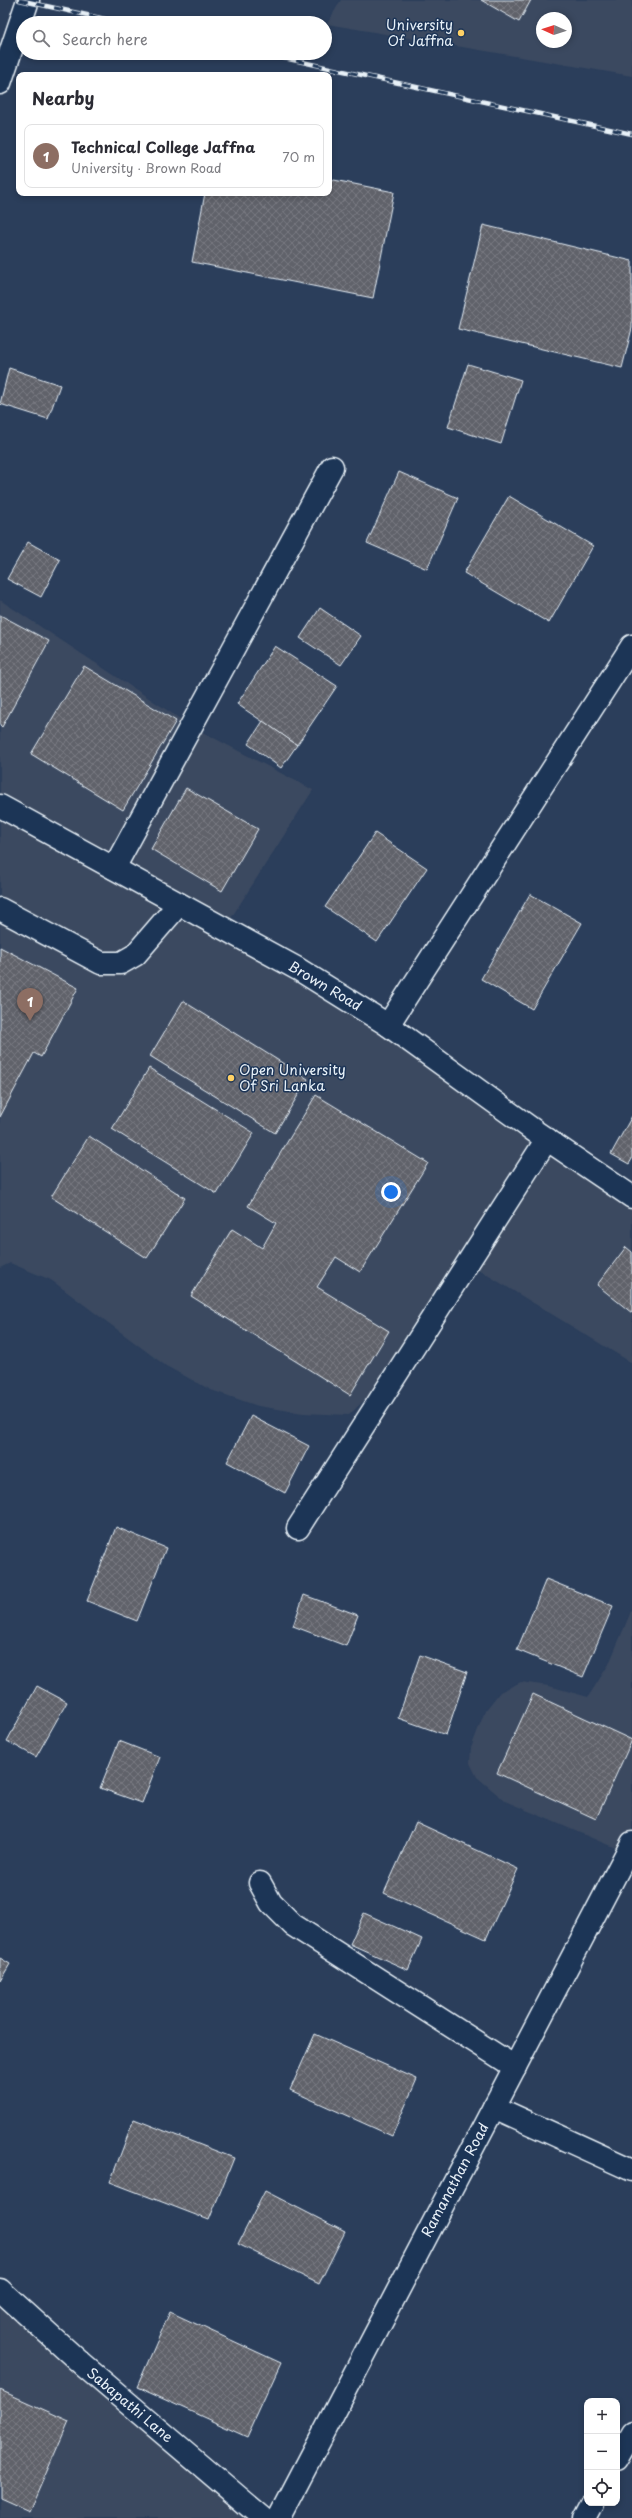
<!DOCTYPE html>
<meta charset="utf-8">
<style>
:root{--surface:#fff;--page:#f2f2f3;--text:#2b2b33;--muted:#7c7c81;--line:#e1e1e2;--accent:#1a73e8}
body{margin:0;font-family:"Playpen Sans",sans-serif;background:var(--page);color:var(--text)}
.controls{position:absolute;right:12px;bottom:12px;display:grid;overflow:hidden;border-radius:8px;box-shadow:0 2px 6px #0003}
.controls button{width:36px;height:36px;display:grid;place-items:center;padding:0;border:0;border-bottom:1px solid var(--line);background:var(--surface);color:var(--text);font:20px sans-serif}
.compass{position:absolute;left:536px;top:12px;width:36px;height:36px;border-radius:50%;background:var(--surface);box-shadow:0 2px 6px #0003;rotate:273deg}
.you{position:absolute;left:391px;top:1192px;width:14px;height:14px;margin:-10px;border:3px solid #fff;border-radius:50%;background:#1a73e8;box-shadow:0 0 0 6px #1a73e833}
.badge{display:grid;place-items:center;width:26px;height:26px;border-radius:50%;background:var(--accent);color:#fff;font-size:13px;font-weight:700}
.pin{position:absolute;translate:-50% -33px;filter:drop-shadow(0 1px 2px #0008)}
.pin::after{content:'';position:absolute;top:21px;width:14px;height:12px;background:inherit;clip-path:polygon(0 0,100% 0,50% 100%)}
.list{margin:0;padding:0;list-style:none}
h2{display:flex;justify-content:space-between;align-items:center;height:52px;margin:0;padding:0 16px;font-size:17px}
h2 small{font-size:13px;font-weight:400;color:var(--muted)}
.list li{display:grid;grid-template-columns:26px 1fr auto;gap:12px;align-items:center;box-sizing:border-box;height:64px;margin:0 8px 8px;padding:0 8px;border:1px solid var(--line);border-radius:8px}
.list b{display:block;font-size:15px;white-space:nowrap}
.list p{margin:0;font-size:13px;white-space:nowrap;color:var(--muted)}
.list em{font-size:13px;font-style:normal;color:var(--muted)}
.icon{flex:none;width:22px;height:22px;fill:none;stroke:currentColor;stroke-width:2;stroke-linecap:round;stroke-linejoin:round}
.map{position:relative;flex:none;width:632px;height:2518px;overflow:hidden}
.search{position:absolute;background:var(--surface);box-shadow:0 2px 6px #0003;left:16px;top:16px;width:316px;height:44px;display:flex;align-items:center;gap:10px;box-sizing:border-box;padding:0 14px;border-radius:22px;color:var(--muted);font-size:15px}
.panel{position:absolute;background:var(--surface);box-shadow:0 2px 6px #0003;left:16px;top:72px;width:316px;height:124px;border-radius:8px}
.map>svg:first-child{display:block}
.built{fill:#3b4960;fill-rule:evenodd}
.building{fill:url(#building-cross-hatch);stroke:#e8f1f8}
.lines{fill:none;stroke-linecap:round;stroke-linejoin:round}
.minor-casing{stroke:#e8f1f8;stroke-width:25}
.major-casing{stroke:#e8f1f8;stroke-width:25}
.minor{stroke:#1d3557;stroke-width:22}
.major{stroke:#1d3557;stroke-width:22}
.rail-casing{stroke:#e8f1f8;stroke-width:4.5}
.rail{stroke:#1d3557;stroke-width:3;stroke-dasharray:9;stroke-linecap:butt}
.poi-dot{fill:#ffd166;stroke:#1d3557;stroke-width:1.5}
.labels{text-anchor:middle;stroke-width:3;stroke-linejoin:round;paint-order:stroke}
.poi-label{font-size:14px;fill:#e8f1f8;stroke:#1d3557;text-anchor:end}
.street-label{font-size:14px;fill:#e8f1f8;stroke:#1d3557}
</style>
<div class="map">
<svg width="632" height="2518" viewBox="0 0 632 2518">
<defs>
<pattern id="building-cross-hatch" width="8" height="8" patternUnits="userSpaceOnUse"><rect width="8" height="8" fill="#61626b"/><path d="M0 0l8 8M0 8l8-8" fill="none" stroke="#787981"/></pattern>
</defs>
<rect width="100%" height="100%" fill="#2b3e5b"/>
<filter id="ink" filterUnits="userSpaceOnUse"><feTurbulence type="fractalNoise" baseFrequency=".025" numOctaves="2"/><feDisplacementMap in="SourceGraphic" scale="8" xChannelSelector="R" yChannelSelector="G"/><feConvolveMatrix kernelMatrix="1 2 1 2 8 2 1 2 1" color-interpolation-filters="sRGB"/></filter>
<g filter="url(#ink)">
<g class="built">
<path d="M341 0H632V76L327 24ZM542 18H566V42H542Z"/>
<path d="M0 600 191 726 313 790 224 929 632 1197V1363L461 1259 381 1384 349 1415 303 1413 258 1406 211 1390 166 1366 51 1280 10 1263 0 1268Z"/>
<path d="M632 1609V1843L627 1853 505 1801 477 1777 470 1763 471 1748 485 1711 500 1692 521 1682 549 1686 588 1697 609 1664Z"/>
<path d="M0 2290 263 2518H0Z"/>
</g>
<g class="building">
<path d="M481 0H531L519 22Z"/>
<path d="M329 179 394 192 373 298 192 262 205 193H329Z"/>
<path d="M483 225 632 261V328L622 368 458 329Z"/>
<path d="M468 364 521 380 501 444 448 427Z"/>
<path d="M9 368 60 385 48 419 0 404Z"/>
<path d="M399 472 458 498 427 569 367 543Z"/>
<path d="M509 496 593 546 549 623 464 573Z"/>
<path d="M28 542 60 560 41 597 7 579Z"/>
<path d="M320 608 361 636 341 665 300 638Z"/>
<path d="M0 615 49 641 2 727 0 725Z"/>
<path d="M275 646 337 686 297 745 237 704Z"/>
<path d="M84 666 176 721 123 810 31 754Z"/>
<path d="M263 721 297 745 281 768 248 744Z"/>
<path d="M186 788 258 829 222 891 151 849Z"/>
<path d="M375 833 427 868 377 942 325 907Z"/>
<path d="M530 894 582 923 532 1009 481 979Z"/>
<path d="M0 947 78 988 41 1057 34 1053 0 1117Z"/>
<path d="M183 1001 308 1079 275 1133 150 1056Z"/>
<path d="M149 1068 254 1133 217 1194 112 1129Z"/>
<path d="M316 1095 428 1163 360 1272 336 1257 317 1287 389 1331 350 1395 191 1296 232 1229 262 1248 276 1223 248 1206Z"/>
<path d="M632 1116V1159L629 1164 611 1154Z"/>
<path d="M89 1136 185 1198 147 1258 51 1197Z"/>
<path d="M626 1247 632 1252V1313L597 1285Z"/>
<path d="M251 1416 309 1446 285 1493 227 1462Z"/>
<path d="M116 1527 166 1548 137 1621 87 1601Z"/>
<path d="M546 1579 613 1606 583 1677 517 1650Z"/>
<path d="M304 1595 358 1615 346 1646 293 1626Z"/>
<path d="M420 1655 467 1672 446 1735 398 1718Z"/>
<path d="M37 1686 67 1702 36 1757 7 1741Z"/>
<path d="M533 1694 632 1740 596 1819 497 1773Z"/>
<path d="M119 1741 160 1757 142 1803 100 1788Z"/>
<path d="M416 1822 518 1869 486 1939 384 1893Z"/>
<path d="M364 1913 422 1939 408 1970 350 1944Z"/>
<path d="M0 1958 10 1964 0 1981Z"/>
<path d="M315 2034 417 2079 392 2136 290 2090Z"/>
<path d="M134 2119 234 2158 209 2220 110 2182Z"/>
<path d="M265 2191 345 2232 319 2284 238 2244Z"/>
<path d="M170 2312 281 2363 247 2437 137 2387Z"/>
<path d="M0 2390 69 2421 29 2512 0 2499Z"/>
</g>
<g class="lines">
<defs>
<g id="minor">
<path d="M0 83 28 0"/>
<path d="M0 806 298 969 388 1025 536 1132 632 1197"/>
<path d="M114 868 332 467"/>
<path d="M0 909 101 963H121L135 955 179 904"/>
<path d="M388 1025 632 646"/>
<path d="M298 1528 547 1139"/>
<path d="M260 1883 271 1903 293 1925 515 2067"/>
<path d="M494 2107 632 2170"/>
<path d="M0 2290 83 2365 263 2518"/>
<path d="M617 2459 632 2433"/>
<path d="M584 2518 592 2503"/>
</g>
<path id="major" d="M279 2518 632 1843"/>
</defs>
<use href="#minor" class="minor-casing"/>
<use href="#major" class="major-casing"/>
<use href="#minor" class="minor"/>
<use href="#major" class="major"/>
<defs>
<g id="rail">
<path d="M19 0 123 23"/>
<path d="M261 53 632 134"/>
</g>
</defs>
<use href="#rail" class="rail-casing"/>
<use href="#rail" class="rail"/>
</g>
</g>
<g class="poi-dot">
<circle cx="461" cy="33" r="4"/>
<circle cx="231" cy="1078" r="4"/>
</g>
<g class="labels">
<g class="poi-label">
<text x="453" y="30">University<tspan x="453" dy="16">Of Jaffna</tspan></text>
<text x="239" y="1075" text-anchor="start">Open University<tspan x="239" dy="16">Of Sri Lanka</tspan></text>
</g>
<g class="street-label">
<text transform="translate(325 986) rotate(31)" y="5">Brown Road</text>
<text transform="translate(455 2180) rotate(-62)" y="5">Ramanathan Road</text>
<text transform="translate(130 2405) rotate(40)" y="5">Sabapathi Lane</text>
</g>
</g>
</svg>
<div class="controls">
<button>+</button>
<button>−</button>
<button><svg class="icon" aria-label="locate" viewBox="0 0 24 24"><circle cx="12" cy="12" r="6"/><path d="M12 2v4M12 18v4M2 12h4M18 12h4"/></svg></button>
</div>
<svg class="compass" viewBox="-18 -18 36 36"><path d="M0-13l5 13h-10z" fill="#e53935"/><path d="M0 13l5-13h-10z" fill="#7c7c81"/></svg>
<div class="you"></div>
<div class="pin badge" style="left:30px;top:1021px;background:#8d6e63">1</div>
<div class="search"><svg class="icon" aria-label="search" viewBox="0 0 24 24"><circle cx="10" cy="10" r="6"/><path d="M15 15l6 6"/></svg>Search here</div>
<section class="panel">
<h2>Nearby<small></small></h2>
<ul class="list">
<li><span class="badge" style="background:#8d6e63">1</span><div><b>Technical College Jaffna</b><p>University · Brown Road</p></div><em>70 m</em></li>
</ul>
</section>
</div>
